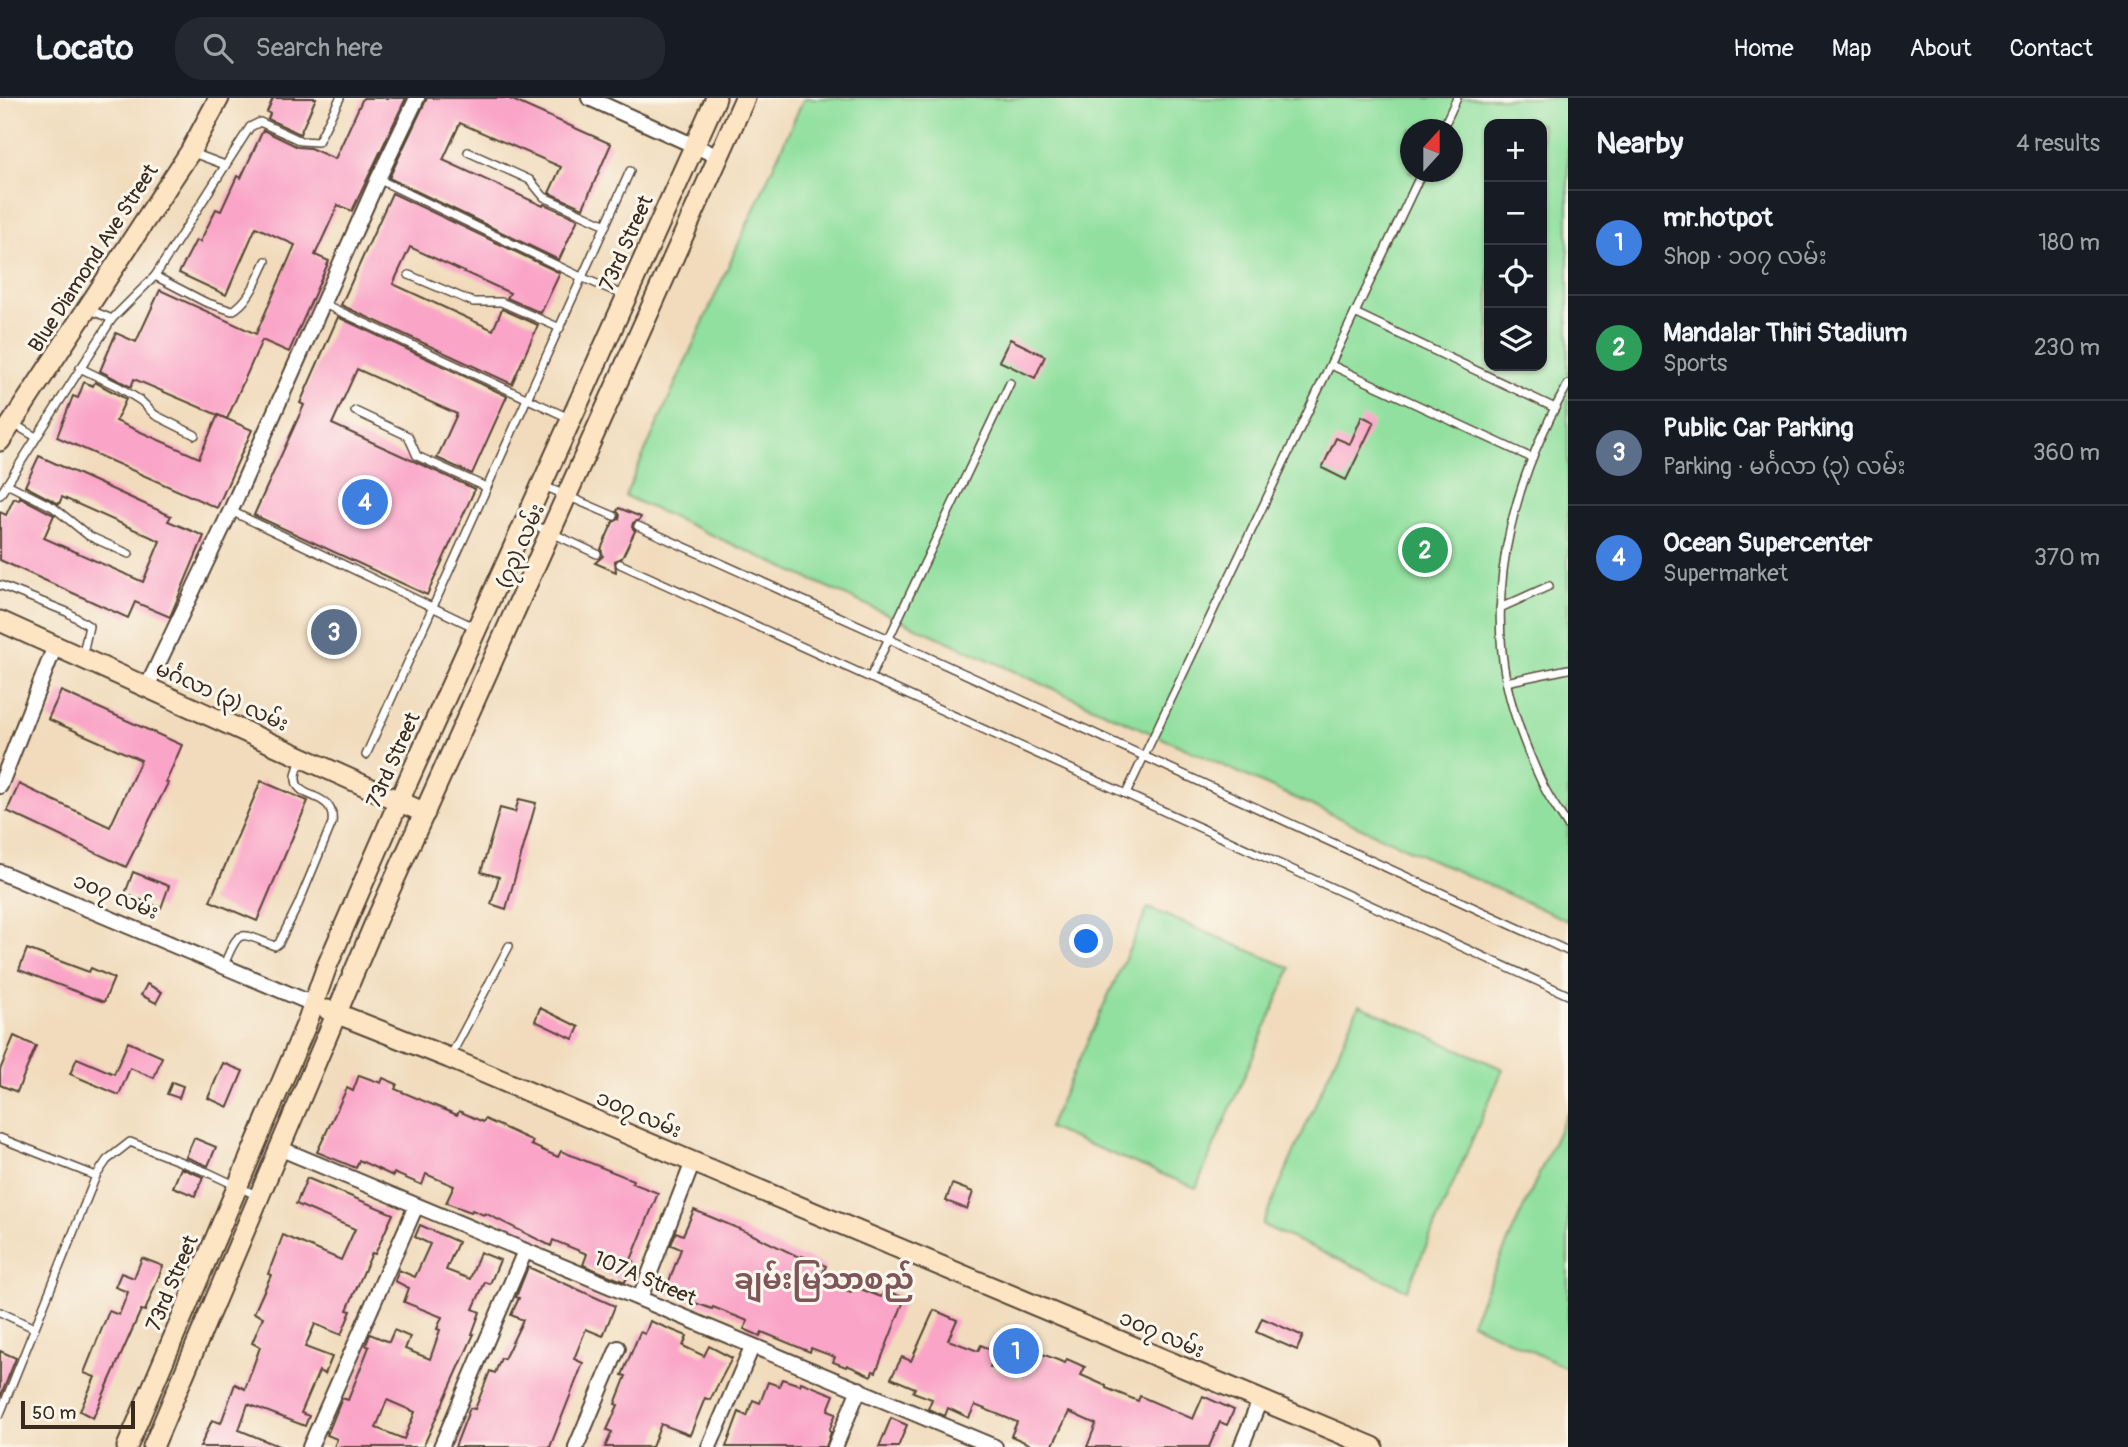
<!DOCTYPE html>
<meta charset="utf-8">
<style>
:root{--surface:#171b24;--page:#242831;--text:#f1f3f6;--muted:#9ea1a6;--line:#363941;--accent:#2563eb}
body{margin:0;font-family:Pangolin,"Noto Sans Myanmar",sans-serif;background:var(--page);color:var(--text)}
.controls{position:absolute;right:21px;top:21px;display:grid;overflow:hidden;border-radius:14px;box-shadow:0 2px 5px #0004}
.controls button{width:63px;height:63px;display:grid;place-items:center;padding:0;border:0;border-bottom:2px solid var(--line);background:var(--surface);color:var(--text);font:35px sans-serif}
.compass{position:absolute;left:1400px;top:21px;width:63px;height:63px;border-radius:50%;background:var(--surface);box-shadow:0 2px 5px #0004;rotate:21deg}
.scale{position:absolute;left:21px;bottom:18px;width:114px;box-sizing:border-box;padding-left:7px;border:4px solid #3b2a1e;border-top:0;font-size:19px;line-height:24px;white-space:nowrap;color:#3b2a1e;-webkit-text-stroke:5px #fbf7ec;paint-order:stroke}
.you{position:absolute;left:1087px;top:844px;width:24px;height:24px;margin:-18px;border:5px solid #fff;border-radius:50%;background:#1a73e8;box-shadow:0 0 0 10px #1a73e833}
.badge{display:grid;place-items:center;width:46px;height:46px;border-radius:50%;background:var(--accent);color:#fff;font-size:23px;font-weight:700}
.pin{position:absolute;translate:-50% -50%;border:4px solid #fff;box-shadow:0 2px 7px #0006}
.list{margin:0;padding:0;list-style:none}
h2{display:flex;justify-content:space-between;align-items:center;height:91px;margin:0;padding:0 28px;font-size:30px}
h2 small{font-size:23px;font-weight:400;color:var(--muted)}
.list li{display:grid;grid-template-columns:46px 1fr auto;gap:21px;align-items:center;box-sizing:border-box;height:105px;padding:0 28px;border-top:2px solid var(--line)}
.list b{display:block;font-size:26px;white-space:nowrap}
.list p{margin:0;font-size:23px;white-space:nowrap;color:var(--muted)}
.list em{font-size:23px;font-style:normal;color:var(--muted)}
.icon{flex:none;width:38px;height:38px;fill:none;stroke:currentColor;stroke-width:2;stroke-linecap:round;stroke-linejoin:round}
.map{position:relative;flex:none;width:1568px;height:1349px;overflow:hidden}
header{display:flex;align-items:center;gap:42px;box-sizing:border-box;height:98px;padding:0 35px;background:var(--surface);border-bottom:2px solid var(--line)}
header strong{font-size:33px}
nav{display:flex;gap:38px;margin-inline-start:auto;font-size:24px}
.search{width:490px;height:63px;background:var(--page);display:flex;align-items:center;gap:18px;box-sizing:border-box;padding:0 24px;border-radius:28px;color:var(--muted);font-size:26px}
main{display:flex}
aside{flex:1;background:var(--surface)}
.map>svg:first-child{display:block}
.green{fill:#91e09f;stroke:#66855e;stroke-width:2;fill-rule:evenodd}
.building{fill:#faa5c7;fill-rule:evenodd}
.lines{fill:none;stroke-linecap:round;stroke-linejoin:round}
.lane-casing{stroke:#564536;stroke-width:10}
.street-casing{stroke:#564536;stroke-width:18}
.secondary-casing{stroke:#564536;stroke-width:23}
.lane{stroke:#fff;stroke-width:7}
.street{stroke:#fff;stroke-width:14}
.secondary{stroke:#fde5c4;stroke-width:19}
.labels{text-anchor:middle;stroke-width:6;stroke-linejoin:round;paint-order:stroke}
.street-label{font-size:21px;fill:#3b2a1e;stroke:#fbf7ec}
.district-label{font-size:28px;font-weight:bold;fill:#7e5559;stroke:#fbf7ec}
</style>
<header>
<strong>Locato</strong>
<div class="search"><svg class="icon" aria-label="search" viewBox="0 0 24 24"><circle cx="10" cy="10" r="6"/><path d="M15 15l6 6"/></svg>Search here</div>
<nav><a>Home</a><a>Map</a><a>About</a><a>Contact</a></nav>
</header>
<main>
<div class="map">
<svg width="1568" height="1349" viewBox="0 0 1568 1349">
<rect width="100%" height="100%" fill="#fbf7ec"/>
<filter id="ink" filterUnits="userSpaceOnUse"><feTurbulence type="fractalNoise" baseFrequency=".0143" numOctaves="2"/><feDisplacementMap in="SourceGraphic" scale="14" xChannelSelector="R" yChannelSelector="G"/><feConvolveMatrix kernelMatrix="1 2 1 2 8 2 1 2 1" color-interpolation-filters="sRGB"/></filter>
<filter id="wash" filterUnits="userSpaceOnUse"><feTurbulence type="fractalNoise" baseFrequency=".00686" numOctaves="4" result="noise"/><feDisplacementMap in="SourceGraphic" scale="28" xChannelSelector="R" yChannelSelector="G"/><feGaussianBlur stdDeviation="1.57" result="paint"/><feColorMatrix in="noise" values="0 0 0 0 0 0 0 0 0 0 0 0 0 0 0 0 0 1.4 0 .05"/><feComposite in="paint" operator="in"/></filter>
<g filter="url(#wash)">
<rect width="100%" height="100%" fill="#f1dbbc"/>
<g class="green">
<path d="M804 0H1568V823L625 398ZM1489 26H1542V268H1489ZM1410 32H1452V74H1410Z"/>
<path d="M1148 810 1291 870 1196 1090 1048 1030Z"/>
<path d="M1359 907 1503 971 1407 1192 1262 1127Z"/>
<path d="M1568 1013V1271L1471 1224Z"/>
</g>
<g id="blocks">
<g class="building">
<path d="M273 0H316L300 36 268 21 270 16 267 14Z"/>
<path d="M363 0H406L352 113 338 107 315 157 329 163 289 254 262 242 227 321 134 281 131 289 100 273 116 235 136 244 160 192 256 236 295 147 256 129 226 197 179 175 196 142 200 144 216 111 221 113 237 78 241 80 263 32 298 49 310 50 335 61Z"/>
<path d="M427 0H508L611 46 583 110 549 95 561 69 460 25 443 62 543 108 544 106 578 121 559 162 389 80Z"/>
<path d="M392 95 560 175 541 215 507 200 510 195 410 149 393 186 493 232 502 211 538 227 512 286 341 207Z"/>
<path d="M338 219 507 298 472 376 437 360 457 316 357 271 332 326 475 391 427 497 254 417 304 307 300 305Z"/>
<path d="M1010 241 1045 258 1035 280 999 263Z"/>
<path d="M84 284 93 288 95 284 126 301 116 323 199 360 218 317 252 332 217 410 57 339 73 298 78 300Z"/>
<path d="M1362 318 1374 324 1346 382 1322 370 1336 340 1350 346Z"/>
<path d="M39 358 171 418 168 423 204 438 170 519 135 504 128 520 0 462V414L6 417 14 400 19 402 20 399 54 417 44 440 143 484 160 443 62 399 59 406 25 388Z"/>
<path d="M619 410 641 419 639 422 633 425 632 429 635 433 622 460 615 463 616 474 595 465 603 458 601 451 613 424 619 421 620 417 617 413Z"/>
<path d="M61 593 182 647 166 684 168 685 126 769 7 713 19 686 110 729 141 662 48 621Z"/>
<path d="M261 683 308 703 257 823 210 803Z"/>
<path d="M519 701 536 705 506 811 491 806 499 779 481 774 500 710 515 714Z"/>
<path d="M133 774 169 788 161 810 125 796Z"/>
<path d="M27 851 89 874 91 870 114 880 104 904 19 872Z"/>
<path d="M147 886 162 894 156 905 141 897Z"/>
<path d="M540 910 579 929 573 941 535 923Z"/>
<path d="M14 938 36 948 17 994 0 987V972Z"/>
<path d="M128 944 162 959 154 980 130 970 119 997 70 976 77 960 114 976Z"/>
<path d="M223 965 243 973 228 1009 208 1000Z"/>
<path d="M359 977 381 985 383 980 397 986 395 991 457 1017 459 1013 483 1024 485 1021 533 1043 531 1047 558 1059 561 1053 633 1082 632 1085 658 1095 631 1162 634 1163 625 1184 583 1167 587 1156 553 1142 551 1148 485 1115 484 1117 472 1112 471 1114 446 1105 454 1088 426 1076 422 1087 394 1075 393 1078 359 1062 356 1070 317 1054 347 990 353 993Z"/>
<path d="M172 984 183 988 179 1000 167 996Z"/>
<path d="M194 1040 216 1049 208 1068 186 1059Z"/>
<path d="M181 1070 203 1079 195 1098 173 1089Z"/>
<path d="M307 1080 393 1116 375 1156 372 1155 347 1212 351 1213 341 1237 315 1226 305 1249 332 1259 325 1276 319 1273 301 1315 309 1318 305 1328 248 1306 239 1332 281 1349H200L212 1322 221 1325 235 1286 245 1291 260 1249 252 1245 263 1219 254 1215 271 1177 268 1176 283 1137 341 1162 355 1131 296 1106Z"/>
<path d="M952 1086 973 1094 967 1111 946 1103Z"/>
<path d="M694 1112 749 1135 801 1160 802 1158 826 1168 820 1182 851 1194 853 1188 881 1199 884 1192 905 1200 876 1274 873 1273 871 1278 847 1267 846 1269 833 1264 835 1259 811 1250 810 1254 762 1234 760 1238 744 1231 748 1223 713 1209 712 1211 665 1194 681 1151 671 1147 676 1134 683 1137Z"/>
<path d="M420 1127 458 1144 446 1172 470 1181 480 1154 500 1162 490 1186 485 1184 473 1211 480 1214 472 1236H474L423 1349H334L337 1341 327 1337 342 1300 348 1302 369 1249 366 1247 370 1236 389 1244 394 1232 410 1239 405 1251 430 1261 440 1232 437 1231 442 1219 404 1204 409 1190 395 1183 399 1172 415 1179 430 1146 415 1139ZM387 1302 415 1314 404 1341 376 1330Z"/>
<path d="M142 1160 163 1168 145 1213 141 1212 93 1320 80 1313 95 1279 84 1275 109 1213 119 1217 128 1194 115 1189 121 1175 134 1180Z"/>
<path d="M528 1169 615 1208 603 1238 586 1231 574 1261 583 1265 550 1349H455L470 1310 475 1311 490 1273 495 1275 501 1260 504 1261 523 1222 511 1217 519 1200 516 1199Z"/>
<path d="M934 1212 957 1222 948 1242 978 1253 981 1247 996 1254 990 1269 1022 1282 1035 1253 1065 1265 1067 1261 1085 1269 1081 1277 1106 1288V1290L1138 1303 1140 1298 1193 1321 1203 1298 1234 1312 1227 1327 1220 1324 1209 1349H1087L1096 1326 1069 1314 1052 1349H1028L1029 1346 1011 1338 1017 1324 975 1307 969 1320 948 1310 945 1318 928 1311 932 1301 913 1294 915 1290 891 1280 902 1259 911 1263Z"/>
<path d="M1262 1220 1303 1238 1297 1252 1256 1234Z"/>
<path d="M650 1223 687 1238 683 1248 704 1258 709 1248 732 1260 710 1302 705 1300 690 1337 661 1326 652 1349H605L612 1334 607 1332 618 1307 615 1306 626 1278 622 1277 640 1234 645 1236Z"/>
<path d="M0 1253 16 1260 0 1300Z"/>
<path d="M782 1281 800 1287 801 1284 834 1297 828 1312 836 1315 829 1333 831 1334 826 1349H726L739 1314 747 1318 753 1302 760 1305 768 1284 779 1288Z"/>
<path d="M891 1320 907 1327 898 1349H879Z"/>
</g>
</g>
</g>
<g filter="url(#ink)">
<use href="#blocks" fill-opacity="0" stroke="#564536" stroke-width="2"/>
<g class="lines">
<defs>
<g id="lane">
<path d="M1442 32 1457 0"/>
<path d="M468 54 530 82 544 99 606 127"/>
<path d="M193 55 225 67"/>
<path d="M378 81 583 180 626 198"/>
<path d="M266 163C257 181 250 203 232 213L205 204 155 178 250 29 260 24 301 43 318 44 340 0"/>
<path d="M409 177 473 204H501L560 230"/>
<path d="M324 206 571 321"/>
<path d="M90 212 112 221"/>
<path d="M1355 215 1555 310"/>
<path d="M1331 267 1532 360"/>
<path d="M80 270 119 289 141 303 155 317 195 337"/>
<path d="M1568 286C1517 375 1487 479 1506 582 1513 618 1528 655 1543 687 1550 702 1560 715 1568 728"/>
<path d="M355 313 408 338 417 358 486 389"/>
<path d="M12 325 36 339"/>
<path d="M7 386 53 409 89 438 129 456"/>
<path d="M544 388 614 418"/>
<path d="M0 397 112 221 155 178"/>
<path d="M231 413 476 530"/>
<path d="M526 423 597 456"/>
<path d="M638 428 889 541 1568 853"/>
<path d="M620 466 1568 897"/>
<path d="M0 487 67 514 89 528 82 560"/>
<path d="M1500 510 1549 488"/>
<path d="M870 580 1010 285"/>
<path d="M1506 584 1568 571"/>
<path d="M366 657 630 73"/>
<path d="M1126 696 1422 74"/>
<path d="M224 867C240 828 239 835 275 848L279 845 298 807 332 725C336 693 298 703 296 682 295 675 299 667 302 660"/>
<path d="M450 959 509 848"/>
<path d="M0 1040 96 1078 107 1062 130 1044 207 1074 256 1097"/>
<path d="M0 1214 34 1230"/>
<path d="M0 1316 96 1078"/>
</g>
<g id="street">
<path d="M589 0 719 59"/>
<path d="M147 589 231 412 378 81 417 0"/>
<path d="M0 688 55 548"/>
<path d="M0 774 313 906"/>
<path d="M279 1050 995 1349"/>
<path d="M640 1200 693 1064"/>
<path d="M310 1349 416 1108"/>
<path d="M441 1349 525 1153"/>
<path d="M576 1349 618 1250"/>
<path d="M709 1349 752 1249"/>
<path d="M835 1349 859 1291"/>
<path d="M1241 1349 1260 1302"/>
</g>
<g id="secondary">
<path d="M0 343 190 54 219 0"/>
<path d="M0 523 425 715"/>
<path d="M328 912 449 960 693 1064 1373 1349"/>
<path d="M127 1349 306 927 327 868 399 703 716 0"/>
<path d="M153 1349 374 827 745 0"/>
</g>
</defs>
<use href="#lane" class="lane-casing"/>
<use href="#street" class="street-casing"/>
<use href="#secondary" class="secondary-casing"/>
<use href="#lane" class="lane"/>
<use href="#street" class="street"/>
<use href="#secondary" class="secondary"/>
</g>
</g>
<g class="labels">
<g class="street-label">
<text transform="translate(626 145) rotate(-66)" y="7">73rd Street</text>
<text transform="translate(93 160) rotate(-57)" y="7">Blue Diamond Ave Street</text>
<text transform="translate(520 448) rotate(-66)" y="7">(၇၃) လမ်း</text>
<text transform="translate(222 598) rotate(24)" y="7">မင်္ဂလာ (၃) လမ်း</text>
<text transform="translate(393 662) rotate(-66)" y="7">73rd Street</text>
<text transform="translate(116 798) rotate(22)" y="7">၁၀၇ လမ်း</text>
<text transform="translate(639 1016) rotate(23)" y="7">၁၀၇ လမ်း</text>
<text transform="translate(645 1180) rotate(23)" y="7">107A Street</text>
<text transform="translate(172 1185) rotate(-67)" y="7">73rd Street</text>
<text transform="translate(1162 1236) rotate(23)" y="7">၁၀၇ လမ်း</text>
</g>
<g class="district-label">
<text x="824" y="1191">ချမ်းမြသာစည်</text>
</g>
</g>
</svg>
<div class="controls">
<button>+</button>
<button>−</button>
<button><svg class="icon" aria-label="locate" viewBox="0 0 24 24"><circle cx="12" cy="12" r="6"/><path d="M12 2v4M12 18v4M2 12h4M18 12h4"/></svg></button>
<button><svg class="icon" aria-label="layers" viewBox="0 0 24 24"><path d="M12 4l9 5-9 5-9-5zM3 14l9 5 9-5"/></svg></button>
</div>
<svg class="compass" viewBox="-18 -18 36 36"><path d="M0-13l5 13h-10z" fill="#e53935"/><path d="M0 13l5-13h-10z" fill="#9ea1a6"/></svg>
<div class="scale">50 m</div>
<div class="you"></div>
<div class="pin badge" style="left:1016px;top:1253px;background:#3f7fe0">1</div>
<div class="pin badge" style="left:1425px;top:452px;background:#2e9e5b">2</div>
<div class="pin badge" style="left:334px;top:534px;background:#5c6f8a">3</div>
<div class="pin badge" style="left:365px;top:404px;background:#3f7fe0">4</div>
</div>
<aside>
<h2>Nearby<small>4 results</small></h2>
<ul class="list">
<li><span class="badge" style="background:#3f7fe0">1</span><div><b>mr.hotpot</b><p>Shop · ၁၀၇ လမ်း</p></div><em>180 m</em></li>
<li><span class="badge" style="background:#2e9e5b">2</span><div><b>Mandalar Thiri Stadium</b><p>Sports</p></div><em>230 m</em></li>
<li><span class="badge" style="background:#5c6f8a">3</span><div><b>Public Car Parking</b><p>Parking · မင်္ဂလာ (၃) လမ်း</p></div><em>360 m</em></li>
<li><span class="badge" style="background:#3f7fe0">4</span><div><b>Ocean Supercenter</b><p>Supermarket</p></div><em>370 m</em></li>
</ul>
</aside>
</main>
